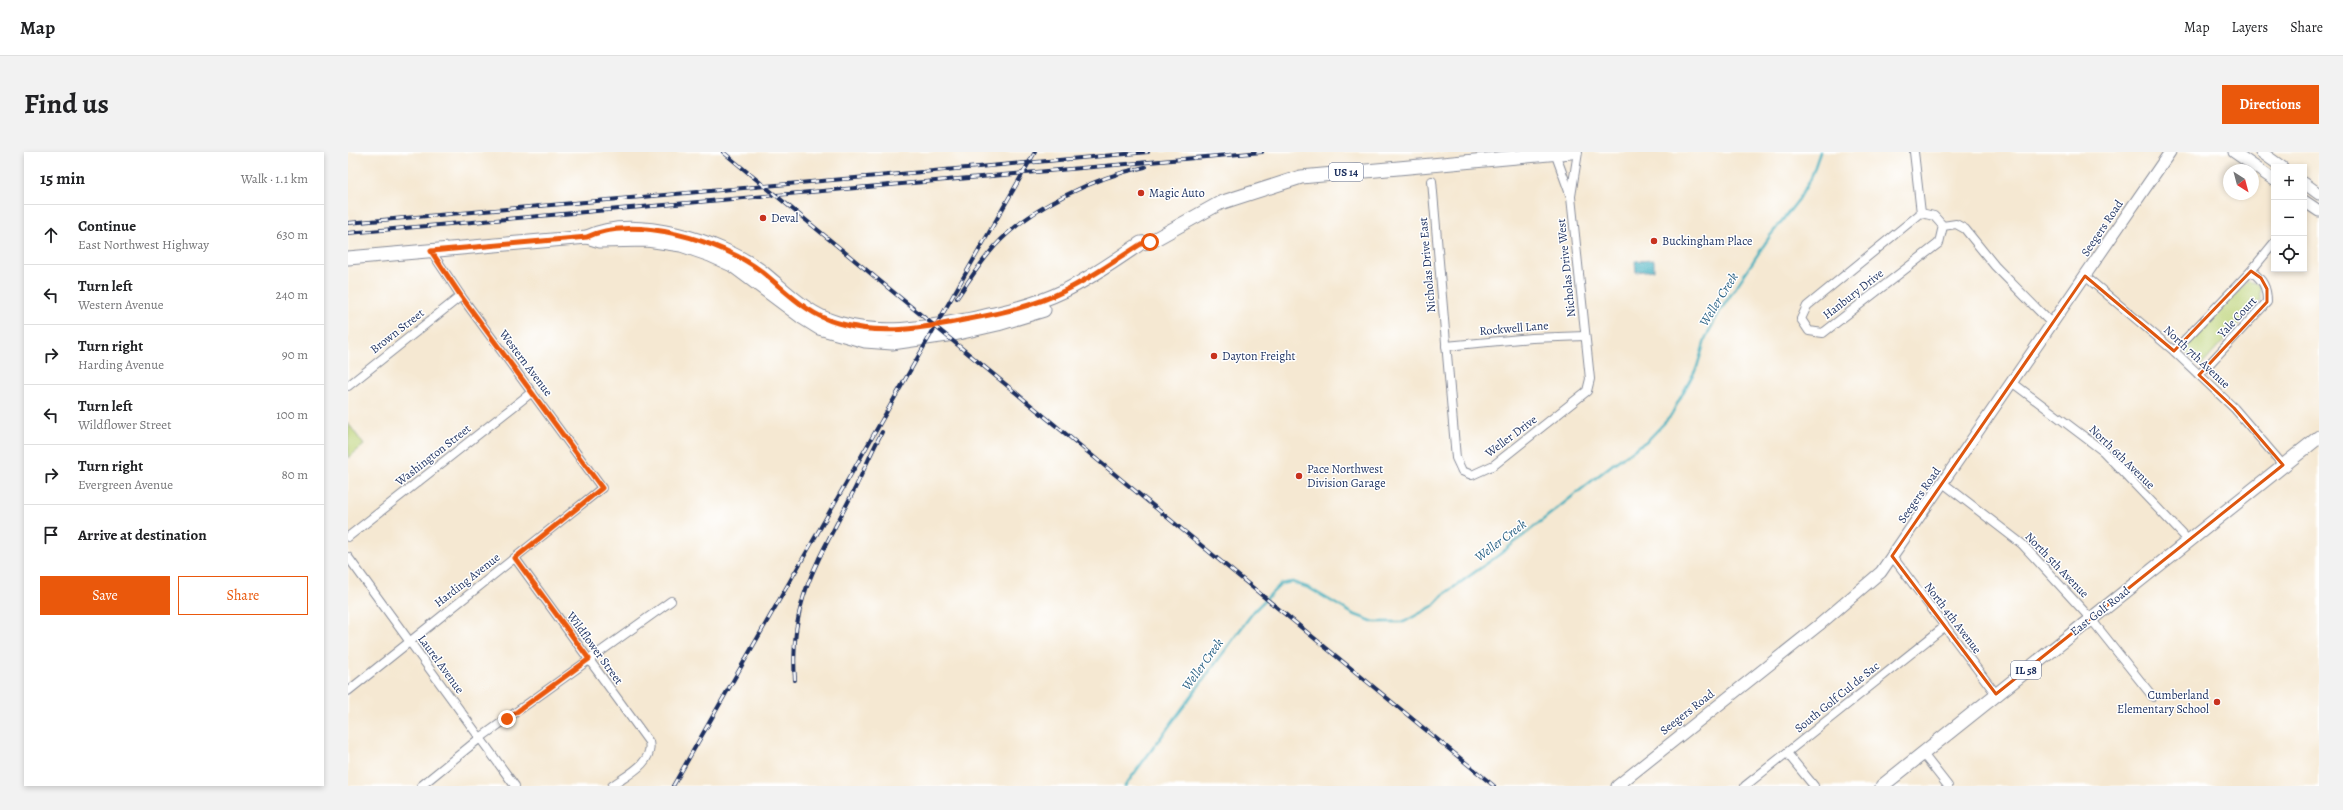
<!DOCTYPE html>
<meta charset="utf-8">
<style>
:root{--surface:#fff;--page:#f2f2f2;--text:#202124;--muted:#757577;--line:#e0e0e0;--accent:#ea580c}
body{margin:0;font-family:Alegreya,serif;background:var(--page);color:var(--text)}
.controls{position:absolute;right:12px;top:12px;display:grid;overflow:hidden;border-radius:0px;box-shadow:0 2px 6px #0003}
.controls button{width:36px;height:36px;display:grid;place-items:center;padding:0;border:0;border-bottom:1px solid var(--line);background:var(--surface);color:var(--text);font:20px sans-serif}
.compass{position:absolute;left:1875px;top:12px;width:36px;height:36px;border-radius:50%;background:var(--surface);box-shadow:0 2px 6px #0003;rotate:144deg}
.stop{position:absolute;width:12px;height:12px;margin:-9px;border:3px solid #ea580c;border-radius:50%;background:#fff}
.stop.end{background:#ea580c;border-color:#fff;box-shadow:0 1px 4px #0008}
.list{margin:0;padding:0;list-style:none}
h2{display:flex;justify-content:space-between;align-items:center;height:52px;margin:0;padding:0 16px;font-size:17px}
h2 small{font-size:13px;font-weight:400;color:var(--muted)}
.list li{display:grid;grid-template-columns:26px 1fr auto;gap:12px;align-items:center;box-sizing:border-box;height:60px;padding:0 16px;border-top:1px solid var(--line)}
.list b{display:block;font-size:15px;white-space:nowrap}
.list p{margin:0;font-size:13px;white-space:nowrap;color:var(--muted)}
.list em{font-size:13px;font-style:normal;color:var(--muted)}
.actions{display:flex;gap:8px;padding:12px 16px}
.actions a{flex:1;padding:9px 0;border:1px solid var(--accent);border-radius:0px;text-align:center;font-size:14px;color:var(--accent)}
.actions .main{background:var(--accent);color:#fff}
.icon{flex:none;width:22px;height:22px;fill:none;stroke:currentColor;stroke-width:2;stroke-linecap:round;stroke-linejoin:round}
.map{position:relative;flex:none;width:1971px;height:634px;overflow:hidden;border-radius:0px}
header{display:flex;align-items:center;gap:24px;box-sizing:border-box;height:56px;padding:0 20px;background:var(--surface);border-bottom:1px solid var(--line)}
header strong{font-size:19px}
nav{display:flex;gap:22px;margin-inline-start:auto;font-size:14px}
.intro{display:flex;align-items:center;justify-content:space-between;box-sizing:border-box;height:96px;padding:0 24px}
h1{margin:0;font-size:28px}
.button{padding:10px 18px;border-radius:0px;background:var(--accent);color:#fff;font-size:14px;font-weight:700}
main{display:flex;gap:24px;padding:0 24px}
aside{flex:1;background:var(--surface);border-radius:0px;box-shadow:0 2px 6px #0003}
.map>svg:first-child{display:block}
.green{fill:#bbd276;stroke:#6b806a}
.water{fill:#3eadbc;stroke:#2c6e8d}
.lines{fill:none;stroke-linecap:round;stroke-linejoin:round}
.stream{stroke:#3eadbc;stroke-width:2.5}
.street-casing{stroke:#888c98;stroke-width:10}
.secondary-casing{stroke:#888c98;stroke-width:13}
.primary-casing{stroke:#888c98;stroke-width:15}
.street{stroke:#fff;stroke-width:8}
.secondary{stroke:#fff;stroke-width:11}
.primary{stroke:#fff;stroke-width:13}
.rail-casing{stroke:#1b2f5e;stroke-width:4}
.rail{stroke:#fff;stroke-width:2.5;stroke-dasharray:8;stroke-linecap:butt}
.route{stroke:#ea580c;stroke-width:5}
.marked{fill:none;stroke:#de5710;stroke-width:3;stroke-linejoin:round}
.poi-dot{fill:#c8321e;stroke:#fff;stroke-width:1.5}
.labels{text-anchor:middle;stroke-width:3;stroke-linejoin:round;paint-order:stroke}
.shield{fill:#fff;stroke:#5f6d8e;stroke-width:1}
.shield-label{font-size:11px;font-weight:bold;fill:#1b2f5e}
.poi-label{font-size:12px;fill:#1b2f5e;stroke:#fff;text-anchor:start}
.street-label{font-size:12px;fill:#1b2f5e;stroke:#fff}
.water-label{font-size:13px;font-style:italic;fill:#296184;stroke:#fff}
</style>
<header>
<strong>Map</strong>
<nav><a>Map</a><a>Layers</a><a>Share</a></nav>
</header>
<div class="intro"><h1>Find us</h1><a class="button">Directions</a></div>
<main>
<aside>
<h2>15 min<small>Walk · 1.1 km</small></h2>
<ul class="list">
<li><svg class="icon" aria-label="ahead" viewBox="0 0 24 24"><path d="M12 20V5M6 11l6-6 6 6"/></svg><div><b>Continue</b><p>East Northwest Highway</p></div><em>630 m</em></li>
<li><svg class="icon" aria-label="left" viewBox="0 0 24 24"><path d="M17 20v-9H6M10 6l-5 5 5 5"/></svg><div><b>Turn left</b><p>Western Avenue</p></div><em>240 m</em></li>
<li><svg class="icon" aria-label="right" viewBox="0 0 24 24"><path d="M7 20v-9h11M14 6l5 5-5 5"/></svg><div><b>Turn right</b><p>Harding Avenue</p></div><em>90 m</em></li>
<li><svg class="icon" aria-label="left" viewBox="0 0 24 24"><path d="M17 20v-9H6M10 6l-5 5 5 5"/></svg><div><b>Turn left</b><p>Wildflower Street</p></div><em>100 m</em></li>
<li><svg class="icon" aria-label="right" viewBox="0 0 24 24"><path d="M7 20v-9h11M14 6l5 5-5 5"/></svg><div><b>Turn right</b><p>Evergreen Avenue</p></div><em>80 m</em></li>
<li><svg class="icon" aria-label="arrive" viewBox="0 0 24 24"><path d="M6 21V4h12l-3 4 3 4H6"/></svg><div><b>Arrive at destination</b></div></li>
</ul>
<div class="actions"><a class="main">Save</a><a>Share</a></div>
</aside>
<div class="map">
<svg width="1971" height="634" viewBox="0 0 1971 634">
<rect width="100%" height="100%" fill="#fff"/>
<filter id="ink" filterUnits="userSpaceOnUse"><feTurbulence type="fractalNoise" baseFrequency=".025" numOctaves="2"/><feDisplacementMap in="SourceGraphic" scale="8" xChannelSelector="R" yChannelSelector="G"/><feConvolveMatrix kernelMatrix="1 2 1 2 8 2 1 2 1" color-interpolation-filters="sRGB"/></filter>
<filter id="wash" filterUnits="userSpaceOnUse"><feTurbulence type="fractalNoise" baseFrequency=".012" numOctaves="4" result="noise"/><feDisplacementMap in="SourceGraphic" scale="16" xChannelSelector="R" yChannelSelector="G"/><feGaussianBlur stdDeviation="0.9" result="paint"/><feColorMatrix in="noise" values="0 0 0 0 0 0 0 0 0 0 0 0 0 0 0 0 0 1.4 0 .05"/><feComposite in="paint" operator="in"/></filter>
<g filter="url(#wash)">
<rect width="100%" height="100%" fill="#f5e8d2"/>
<g class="green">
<path d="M1900 129 1907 131 1912 135V149L1853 214 1835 198Z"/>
<path d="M0 271 16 293 0 306Z"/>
</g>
<path class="water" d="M1306 108V118L1288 120 1287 109Z"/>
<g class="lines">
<path class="stream" d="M777 634 906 459 933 432 944 430 961 436 1005 462 1026 470H1056L1085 454 1095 443 1152 402 1265 312 1300 288 1322 265 1349 215 1358 185 1372 159 1422 84 1451 47 1463 26 1472 0"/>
</g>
</g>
<g filter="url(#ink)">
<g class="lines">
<defs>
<g id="street">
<path d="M1566 0 1573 61"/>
<path d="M1084 29 1108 306 1114 319 1124 323 1146 313 1239 239 1242 227 1223 45 1207 1"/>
<path d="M1223 44 1230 0"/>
<path d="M1573 61 1586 64 1595 74 1591 91 1475 181 1461 179 1453 167 1459 154Z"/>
<path d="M1595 74 1608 72 1617 77 1647 114 1704 172"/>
<path d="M1737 124 1826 199 1886 256 1935 313"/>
<path d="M1098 194 1184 186 1237 184"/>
<path d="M1826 199 1903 119 1926 91"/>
<path d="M1851 223 1919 150C1919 135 1915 128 1903 119"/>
<path d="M1665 231 1755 299 1841 389"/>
<path d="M0 234 113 144"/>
<path d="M1595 331 1674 392 1743 467 1805 545"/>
<path d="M0 385 184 240"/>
<path d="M1544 404 1648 542"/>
<path d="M0 405 167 634"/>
<path d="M167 406 301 590C306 611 279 623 264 634"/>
<path d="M0 539 254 336 113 144 83 99"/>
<path d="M1439 601 1466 634"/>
<path d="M1575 602 1600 634"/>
<path d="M73 634 132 586 323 449"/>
<path d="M1397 634 1596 475"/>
</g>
<g id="secondary">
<path d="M1886 0 1926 28"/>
<path d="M1913 0 1934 15"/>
<path d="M1956 31 1971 42"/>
<path d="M1956 49 1971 59"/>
<path d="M1269 634 1471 473 1533 420 1822 0"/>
</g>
<g id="primary">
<path d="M239 85C285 62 373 89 413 119 437 138 459 163 490 171 533 184 575 176 618 168 652 161 685 154 716 139 743 126 768 108 793 91L802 90 872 51 953 25 1223 0"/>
<path d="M0 106 239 85 252 89 299 88 333 93 362 103 384 113 455 166 471 176 517 189 544 191 606 182 650 172 696 158"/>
<path d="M1534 634 1971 285"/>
</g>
</defs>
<use href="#street" class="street-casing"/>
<use href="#secondary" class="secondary-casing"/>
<use href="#primary" class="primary-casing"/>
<use href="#street" class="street"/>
<use href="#secondary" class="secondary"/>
<use href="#primary" class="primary"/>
<defs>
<g id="rail">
<path d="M375 0 1146 634"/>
<path d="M0 71 800 0"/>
<path d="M0 81 914 0"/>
<path d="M609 146C621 128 633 110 647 94 681 56 747 25 797 15"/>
<path d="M447 528C441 451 468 413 501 348 513 326 522 302 534 280"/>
<path d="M325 634 687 0"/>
</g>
</defs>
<use href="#rail" class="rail-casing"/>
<use href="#rail" class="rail"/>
</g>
</g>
<g class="lines" filter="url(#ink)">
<path class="route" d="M159 567 241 507 167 406 254 336 113 144 83 99 239 85C285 62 374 89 413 119 437 138 459 163 490 171 534 184 577 176 621 167 654 161 686 154 716 139 743 126 768 108 793 92L802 90"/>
</g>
<path class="marked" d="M1903 119 1913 126 1919 137V150L1851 223 1886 256 1935 313 1648 542 1544 404 1737 124 1826 199Z"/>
<g class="poi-dot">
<circle cx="793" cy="41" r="4"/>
<circle cx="415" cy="66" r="4"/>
<circle cx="1306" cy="89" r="4"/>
<circle cx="866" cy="204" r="4"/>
<circle cx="951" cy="324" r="4"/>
<circle cx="1869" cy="550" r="4"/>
</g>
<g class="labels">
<g class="shield">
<rect x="981" y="11" width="34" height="18" rx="3"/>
<rect x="1663" y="509" width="30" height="18" rx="3"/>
</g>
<g class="shield-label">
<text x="998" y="24">US 14</text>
<text x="1678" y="522">IL 58</text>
</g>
<g class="poi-label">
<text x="801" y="45">Magic Auto</text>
<text x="423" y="70">Deval</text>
<text x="1314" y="93">Buckingham Place</text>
<text x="874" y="208">Dayton Freight</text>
<text x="959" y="321">Pace Northwest<tspan x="959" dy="14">Division Garage</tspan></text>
<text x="1861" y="547" text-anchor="end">Cumberland<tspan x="1861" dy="14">Elementary School</tspan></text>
</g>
<g class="street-label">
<text transform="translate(1754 76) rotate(-56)" y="4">Seegers Road</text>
<text transform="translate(1079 113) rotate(-95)" y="4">Nicholas Drive East</text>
<text transform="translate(1218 116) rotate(-96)" y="4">Nicholas Drive West</text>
<text transform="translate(1505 142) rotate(-38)" y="4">Hanbury Drive</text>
<text transform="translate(1889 165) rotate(-47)" y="4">Yale Court</text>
<text transform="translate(1166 176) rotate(-5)" y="4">Rockwell Lane</text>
<text transform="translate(49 179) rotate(-38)" y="4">Brown Street</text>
<text transform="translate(1849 205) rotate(43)" y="4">North 7th Avenue</text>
<text transform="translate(178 211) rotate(53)" y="4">Western Avenue</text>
<text transform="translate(1163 284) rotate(-37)" y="4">Weller Drive</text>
<text transform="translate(85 303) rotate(-38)" y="4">Washington Street</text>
<text transform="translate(1774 305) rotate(44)" y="4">North 6th Avenue</text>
<text transform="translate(1571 343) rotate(-55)" y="4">Seegers Road</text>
<text transform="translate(1709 413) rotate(46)" y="4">North 5th Avenue</text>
<text transform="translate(119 428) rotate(-38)" y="4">Harding Avenue</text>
<text transform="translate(1752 459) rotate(-38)" y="4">East Golf Road</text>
<text transform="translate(1605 466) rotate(53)" y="4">North 4th Avenue</text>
<text transform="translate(247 496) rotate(54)" y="4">Wildflower Street</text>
<text transform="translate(93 512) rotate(54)" y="4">Laurel Avenue</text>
<text transform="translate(1489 545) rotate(-39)" y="4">South Golf Cul de Sac</text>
<text transform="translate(1339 560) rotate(-38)" y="4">Seegers Road</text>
</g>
<g class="water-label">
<text transform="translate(1370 147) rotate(-58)" y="5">Weller Creek</text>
<text transform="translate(1152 388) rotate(-37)" y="5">Weller Creek</text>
<text transform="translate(854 512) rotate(-54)" y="5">Weller Creek</text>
</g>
</g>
</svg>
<div class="controls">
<button>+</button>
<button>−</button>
<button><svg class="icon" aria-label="locate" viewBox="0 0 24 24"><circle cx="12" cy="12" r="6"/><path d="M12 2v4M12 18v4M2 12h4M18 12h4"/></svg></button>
</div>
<svg class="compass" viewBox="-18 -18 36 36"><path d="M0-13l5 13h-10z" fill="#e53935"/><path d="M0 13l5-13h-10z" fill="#757577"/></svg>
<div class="stop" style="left:802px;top:90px"></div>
<div class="stop end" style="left:159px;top:567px"></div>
</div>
</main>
